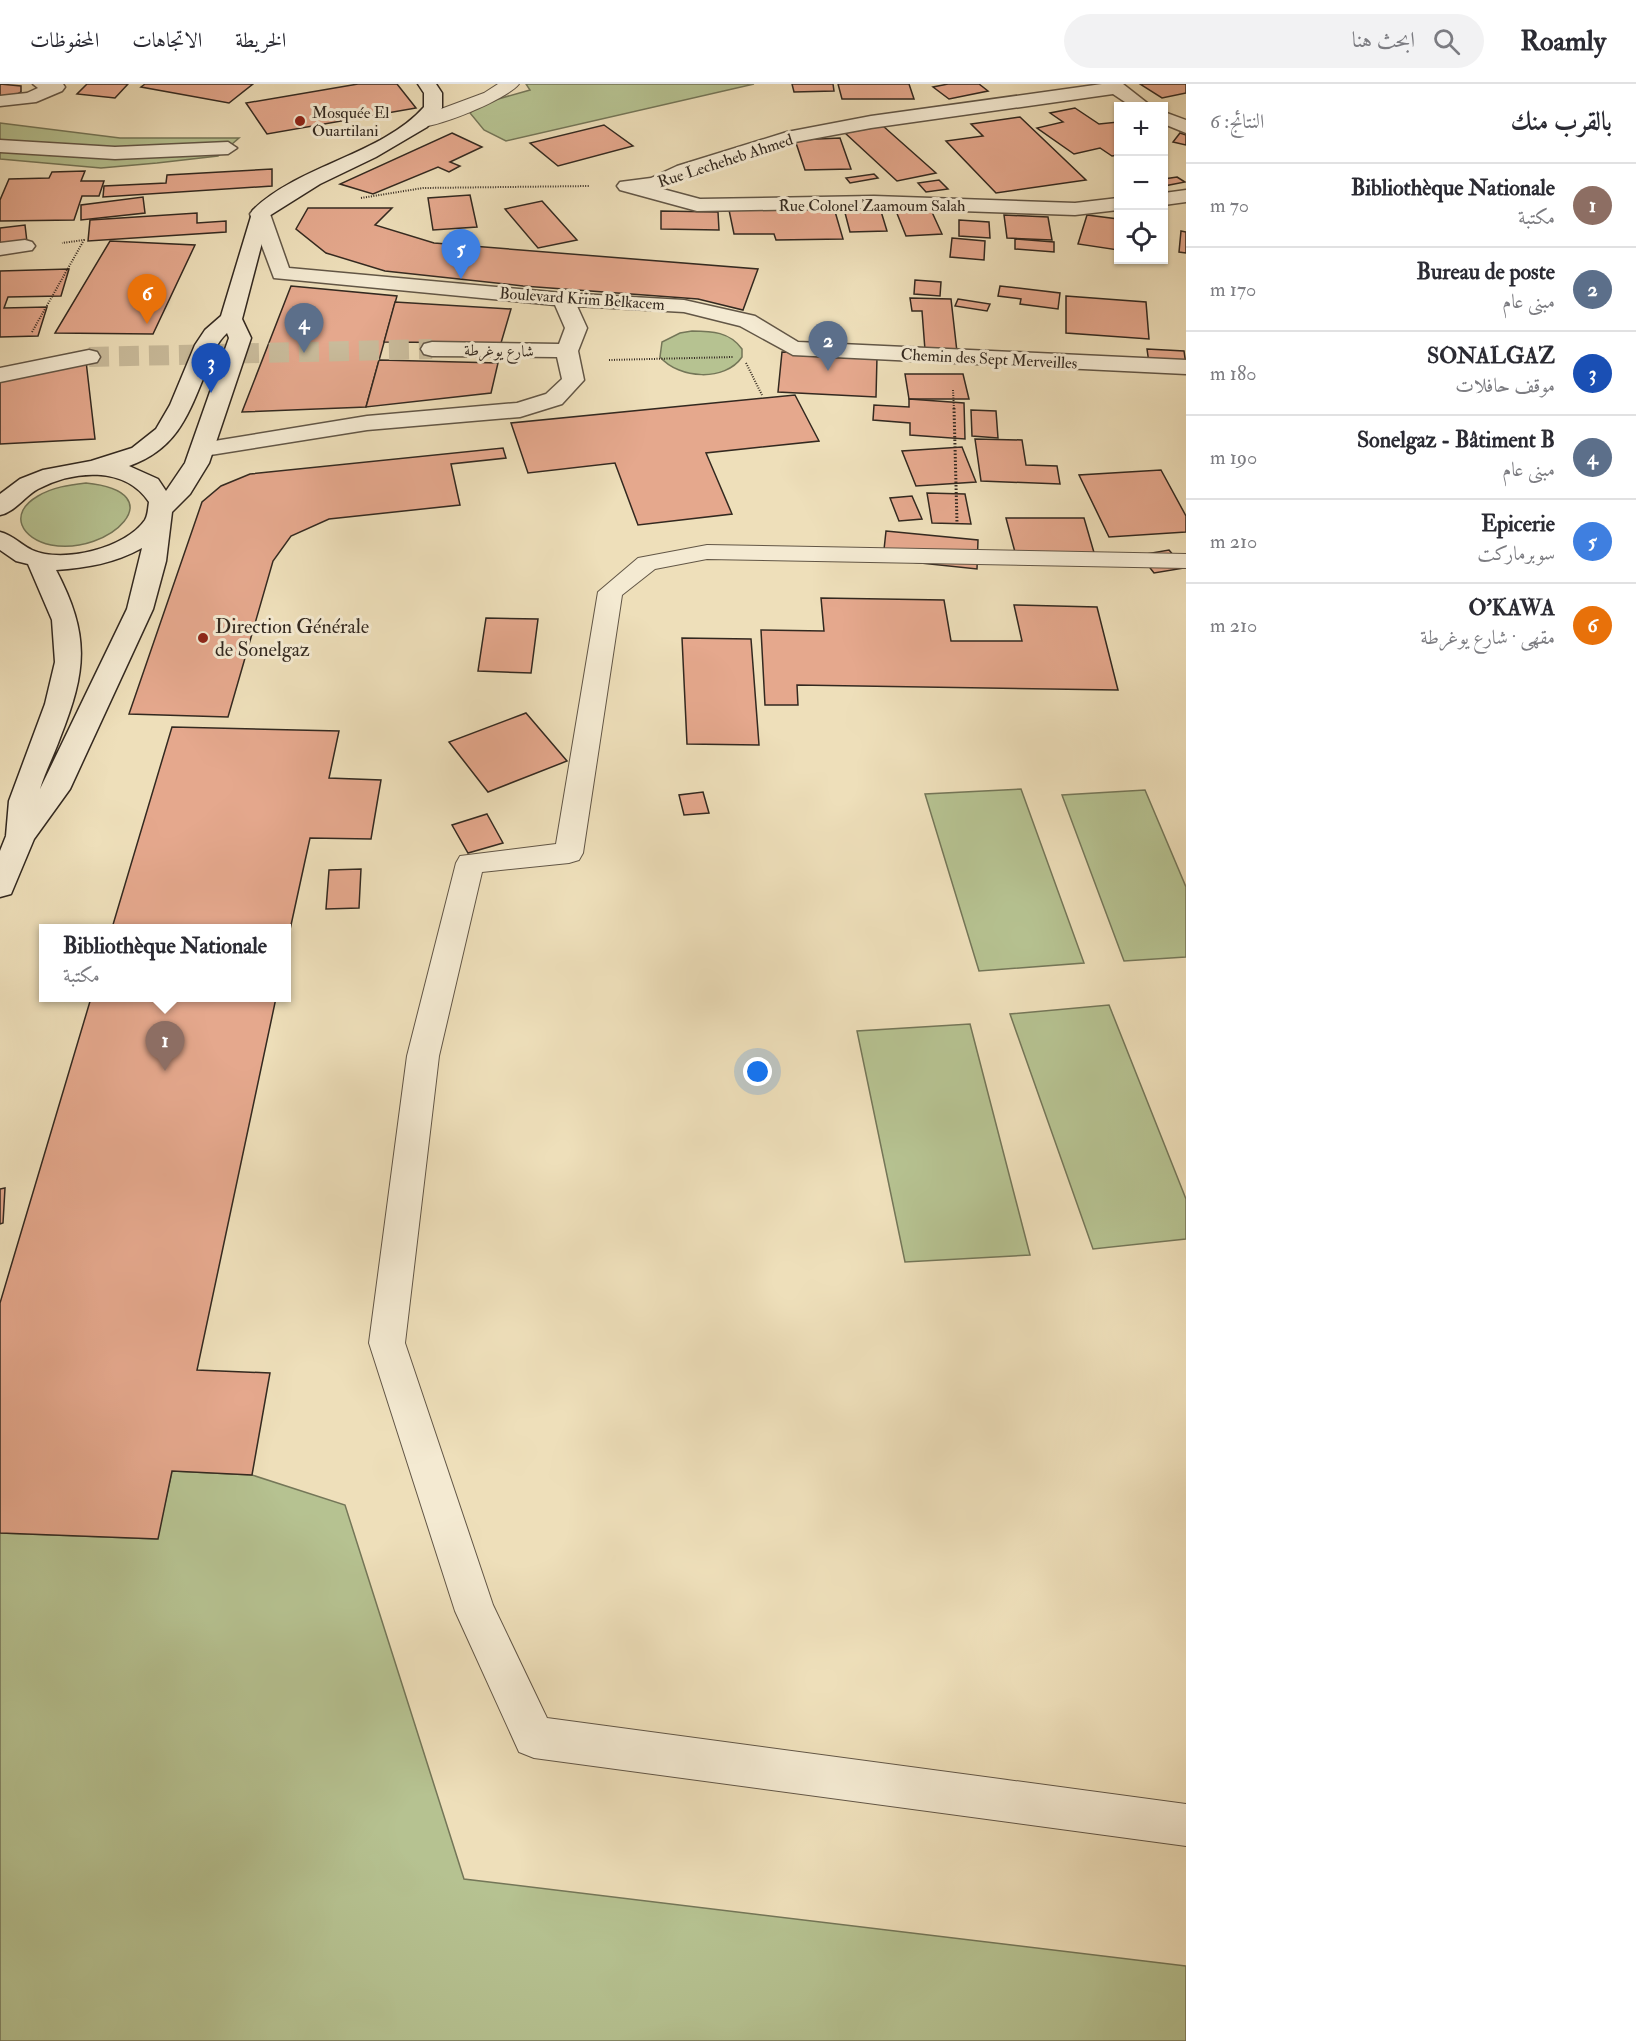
<!DOCTYPE html>
<html lang="ar">
<meta charset="utf-8">
<style>
:root{--surface:#fff;--page:#f2f2f3;--text:#2b2b33;--muted:#7c7c81;--line:#e1e1e2;--accent:#ea580c}
body{margin:0;font-family:"IM FELL Double Pica",Amiri,serif;background:var(--page);color:var(--text);direction:rtl}
.controls{position:absolute;right:18px;top:18px;display:grid;overflow:hidden;border-radius:0px;box-shadow:0 2px 4px #0004}
.controls button{width:54px;height:54px;display:grid;place-items:center;padding:0;border:0;border-bottom:2px solid var(--line);background:var(--surface);color:var(--text);font:30px sans-serif}
.you{position:absolute;left:758px;top:988px;width:21px;height:21px;margin:-15px;border:4px solid #fff;border-radius:50%;background:#1a73e8;box-shadow:0 0 0 9px #1a73e833}
.badge{display:grid;place-items:center;width:39px;height:39px;border-radius:50%;background:var(--accent);color:#fff;font-size:20px;font-weight:700}
.pin{position:absolute;translate:-50% -50px;filter:drop-shadow(0 2px 3px #0008)}
.pin::after{content:'';position:absolute;top:32px;width:21px;height:18px;background:inherit;clip-path:polygon(0 0,100% 0,50% 100%)}
.popup{position:absolute;left:39px;top:840px;width:252px;height:78px;box-sizing:border-box;display:grid;place-content:center;border-radius:0px;background:var(--surface);filter:drop-shadow(0 2px 4px #0005);font-size:20px;white-space:nowrap;color:var(--muted)}
.popup b{font-size:22px;color:var(--text)}
.popup::after{content:'';position:absolute;left:50%;top:100%;margin-left:-12px;border:12px solid transparent;border-top-color:var(--surface)}
.list{margin:0;padding:0;list-style:none}
h2{display:flex;justify-content:space-between;align-items:center;height:78px;margin:0;padding:0 24px;font-size:26px}
h2 small{font-size:20px;font-weight:400;color:var(--muted)}
.list li{display:grid;grid-template-columns:39px 1fr auto;gap:18px;align-items:center;box-sizing:border-box;height:84px;padding:0 24px;border-top:2px solid var(--line)}
.list b{display:block;font-size:22px;white-space:nowrap}
.list p{margin:0;font-size:20px;white-space:nowrap;color:var(--muted)}
.list em{font-size:20px;font-style:normal;color:var(--muted)}
.icon{flex:none;width:33px;height:33px;fill:none;stroke:currentColor;stroke-width:2;stroke-linecap:round;stroke-linejoin:round}
.map{position:relative;flex:none;width:1186px;height:1957px;overflow:hidden;direction:ltr}
header{display:flex;align-items:center;gap:36px;box-sizing:border-box;height:84px;padding:0 30px;background:var(--surface);border-bottom:2px solid var(--line)}
header strong{font-size:28px}
nav{display:flex;gap:33px;margin-inline-start:auto;font-size:21px}
.search{width:420px;height:54px;background:var(--page);display:flex;align-items:center;gap:15px;box-sizing:border-box;padding:0 21px;border-radius:33px;color:var(--muted);font-size:22px}
main{display:flex}
aside{flex:1;background:var(--surface)}
.map>svg:first-child{display:block}
.green{fill:#b6c291;stroke:#747658;stroke-width:1.5}
.building{fill:#e5a88d;stroke:#332920;stroke-width:1.5}
.lines{fill:none;stroke-linecap:round;stroke-linejoin:round}
.street-tunnel{stroke:#c9bb9b;stroke-width:20;stroke-dasharray:20 10;stroke-linecap:butt}
.lane-casing{stroke:#625646;stroke-width:2}
.street-casing{stroke:#625646;stroke-width:3}
.secondary-casing{stroke:#332920;stroke-width:3}
.path-far1{stroke:#332920;stroke-width:2;stroke-dasharray:1 1.5;stroke-linecap:butt}
.path{stroke:#332920;stroke-width:3;stroke-dasharray:1.5 2;stroke-linecap:butt}
.lane{fill:#f4ead2;fill-rule:evenodd}
.street{fill:#f4ead2;fill-rule:evenodd}
.secondary{fill:#f4ead2;fill-rule:evenodd}
.poi-dot{fill:#8f2418;stroke:#f4ead2;stroke-width:2}
.labels{text-anchor:middle;stroke-width:6;stroke-linejoin:round;paint-order:stroke}
.far-poi-label{font-size:16px;fill:#332920;stroke:#f4ead2;text-anchor:start}
.far-street-label{font-size:16px;fill:#332920;stroke:#f4ead2}
.poi-label{font-size:20px;fill:#332920;stroke:#f4ead2;text-anchor:start}
</style>
<header>
<strong>Roamly</strong>
<div class="search"><svg class="icon" aria-label="search" viewBox="0 0 24 24"><circle cx="10" cy="10" r="6"/><path d="M15 15l6 6"/></svg>ابحث هنا</div>
<nav><a>الخريطة</a><a>الاتجاهات</a><a>المحفوظات</a></nav>
</header>
<main>
<aside>
<h2>بالقرب منك<small>النتائج: 6</small></h2>
<ul class="list">
<li><span class="badge" style="background:#8d6e63">1</span><div><b>Bibliothèque Nationale</b><p>مكتبة</p></div><em>70 m</em></li>
<li><span class="badge" style="background:#5c6f8a">2</span><div><b>Bureau de poste</b><p>مبنى عام</p></div><em>170 m</em></li>
<li><span class="badge" style="background:#1a4fb4">3</span><div><b>SONALGAZ</b><p>موقف حافلات</p></div><em>180 m</em></li>
<li><span class="badge" style="background:#5c6f8a">4</span><div><b>Sonelgaz - Bâtiment B</b><p>مبنى عام</p></div><em>190 m</em></li>
<li><span class="badge" style="background:#3f7fe0">5</span><div><b>Epicerie</b><p>سوبرماركت</p></div><em>210 m</em></li>
<li><span class="badge" style="background:#e8710a">6</span><div><b>O'KAWA</b><p>مقهى · شارع يوغرطة</p></div><em>210 m</em></li>
</ul>
</aside>
<div class="map">
<svg width="1186" height="1957" viewBox="0 0 1186 1957">
<rect width="100%" height="100%" fill="#eedfba"/>
<filter id="stains"><feTurbulence type="fractalNoise" baseFrequency=".00333" numOctaves="4"/><feColorMatrix values="0 0 0 0 .2 0 0 0 0 .09 0 0 0 0 .02 0 0 0 .5 -.17"/></filter>
<radialGradient id="worn" r=".72"><stop offset=".6" stop-color="#630" stop-opacity="0"/><stop offset="1" stop-color="#630" stop-opacity=".3"/></radialGradient>
<g class="green">
<path d="M526 0H754L506 57 484 46 470 29 484 19 530 6Z"/>
<path d="M0 39 120 54H239L218 72 157 79 101 84 0 75Z"/>
<path d="M692 247C712 247 730 248 742 265V273C725 298 679 295 660 273L662 258 680 249Z"/>
<path d="M86 399C176 408 109 472 51 461 22 455 7 430 38 412 53 403 69 401 86 399Z"/>
<path d="M1021 705 1084 879 979 887 925 710Z"/>
<path d="M1145 706 1186 803V873L1124 877 1062 711Z"/>
<path d="M1109 921 1186 1115V1155L1093 1165 1010 930Z"/>
<path d="M970 940 1030 1171 905 1178 857 947Z"/>
<path d="M172 1387 252 1391 345 1421 464 1795 1186 1882V1957H0V1449L157 1455Z"/>
</g>
<g class="building">
<path d="M0 0 21 2V8L13 13 0 14Z"/>
<path d="M87 0H128L115 14 77 10Z"/>
<path d="M145 0H253L229 19 141 3Z"/>
<path d="M358 0H397L416 24 267 50 246 19Z"/>
<path d="M792 0H833L834 7 794 8Z"/>
<path d="M838 0H909L914 15H842Z"/>
<path d="M948 0H979L988 7 949 15 933 3Z"/>
<path d="M1140 0H1186V9L1162 14Z"/>
<path d="M1075 24 1099 40 1118 38V71L1112 72 1100 64 1074 70 1037 44 1063 38 1050 29Z"/>
<path d="M1020 33 1086 96 996 109 946 57 983 52 971 40Z"/>
<path d="M604 41 633 62 558 82 530 59Z"/>
<path d="M883 42 936 89 897 97 845 49Z"/>
<path d="M452 49 482 63 450 78 460 82 449 88 438 83 373 110 340 100Z"/>
<path d="M1180 49 1186 51V61L1173 58Z"/>
<path d="M840 54 851 85 805 86 795 56Z"/>
<path d="M272 85V102L103 113 104 102 166 99 167 91Z"/>
<path d="M85 87 81 97H104L99 112H82L74 136 0 137V116L9 95 49 94 52 88Z"/>
<path d="M874 90 878 94 850 99 846 94Z"/>
<path d="M1177 93 1185 98 1164 102V95Z"/>
<path d="M939 96 948 105 926 108 918 99Z"/>
<path d="M470 111 477 143 433 146 428 114Z"/>
<path d="M143 113 145 129 81 136V121Z"/>
<path d="M542 117 577 156 538 164 505 125Z"/>
<path d="M308 124H392L375 141 434 159 758 185 743 226 698 215 523 202 385 187 326 169 296 145Z"/>
<path d="M834 124 843 155 776 156 774 150H734L729 126Z"/>
<path d="M880 124 887 147 850 148 844 125Z"/>
<path d="M931 126 942 150 906 152 896 127Z"/>
<path d="M661 127 718 128 719 146 661 145Z"/>
<path d="M197 129V139L226 137V148L88 157 90 136Z"/>
<path d="M1004 131 1048 133 1052 156 1007 154Z"/>
<path d="M1087 131 1118 135V166L1078 160Z"/>
<path d="M959 136 989 138 990 154 959 152Z"/>
<path d="M25 141 27 158 0 161V144Z"/>
<path d="M1181 147 1186 148V169L1179 168Z"/>
<path d="M952 154 985 157 984 176 950 173Z"/>
<path d="M1015 155 1054 158V168L1015 165Z"/>
<path d="M110 157 195 161 153 250 55 249Z"/>
<path d="M69 185 61 212 8 213 4 224 47 223 38 252 0 253V187Z"/>
<path d="M915 196 941 198 940 212 914 210Z"/>
<path d="M291 202 397 212 366 323 242 328Z"/>
<path d="M1000 202 1060 209 1058 225 1020 220 1021 215 998 212Z"/>
<path d="M1066 212 1146 218 1149 255 1066 249Z"/>
<path d="M910 214 951 215 957 268 925 266 922 227H912Z"/>
<path d="M958 215 990 220 987 227 955 222Z"/>
<path d="M395 218 511 225 501 259 384 258Z"/>
<path d="M1147 265 1184 267 1186 281 1149 279Z"/>
<path d="M782 268 877 273 876 313 778 308Z"/>
<path d="M379 276 498 279 491 309 366 323Z"/>
<path d="M86 277 95 355 0 360V298Z"/>
<path d="M905 290H963L969 315H909Z"/>
<path d="M795 311 819 357 706 369 732 430 638 441 615 379 528 389 511 339Z"/>
<path d="M909 315 964 319 965 355 910 351V339L873 336 874 321 909 323Z"/>
<path d="M971 326 996 327 998 354 972 352Z"/>
<path d="M975 355 1022 356 1026 381 1057 382 1060 400 981 397Z"/>
<path d="M962 363 976 398 916 402 902 367Z"/>
<path d="M503 364 506 374 451 380 460 421 329 435 291 452 273 477 228 633 129 630 202 418 221 402 250 390Z"/>
<path d="M1161 386 1186 432V448L1109 453 1079 391Z"/>
<path d="M927 409 965 410 971 440 932 439Z"/>
<path d="M912 412 922 435 899 437 890 414Z"/>
<path d="M1006 434H1084L1095 472H1016Z"/>
<path d="M886 447 978 456 977 485 883 475Z"/>
<path d="M1169 466 1184 484 1154 489 1140 471Z"/>
<path d="M821 514 944 516 951 557H1022L1014 521 1097 523 1118 606 797 601 798 621H765L761 546 824 547Z"/>
<path d="M486 534 538 535 531 589 478 587Z"/>
<path d="M682 554 751 555 759 661 687 660Z"/>
<path d="M526 629 567 677 488 708 449 658Z"/>
<path d="M172 643 339 647 329 694 381 696 371 755 310 754 286 864V844H112Z"/>
<path d="M703 708 709 729 684 731 679 711Z"/>
<path d="M487 730 503 759 468 769 452 741Z"/>
<path d="M361 785 359 824 326 825 329 786Z"/>
<path d="M91 914H276L197 1286 270 1289 252 1391 172 1387 158 1455 0 1449V1219Z"/>
<path d="M5 1104 3 1139 0 1140V1105Z"/>
</g>
<g class="lines">
<path class="street-tunnel" d="M89 273 432 265"/>
<defs>
<g id="lane">
<path d="M498 0H519C508 15 431 47 414 43L411 39 414 35 484 9Z"/>
<path d="M707 461 1186 470V484L707 475 655 485 622 511 583 769 579 776 569 779 482 788 439 972 405 1259 493 1521 547 1634 1186 1720V1762L534 1674 519 1668 455 1527 369 1259 407 972 456 779 460 772 556 760 598 508 638 474Z"/>
</g>
<g id="street">
<path d="M33 0H63L65 3 62 7 36 18 0 22V12L27 9 38 4Z"/>
<path d="M1102 0H1123L1151 22H1131L1113 10 871 44 790 59 691 90 659 104 700 115 874 112 1075 119 1118 114V126L1075 131 874 124 697 127 620 106 617 102 620 98 651 94 677 82 787 48 871 32Z"/>
<path d="M1164 28 1186 36V49L1164 40Z"/>
<path d="M0 56 115 63 228 58 237 64 228 70 115 75 0 68Z"/>
<path d="M1186 106V118L1164 121V109Z"/>
<path d="M260 124 267 126 270 130 289 184 563 209 684 216 755 232 798 258 1186 276V290L793 271 740 242 684 228 577 222 587 244 578 267 584 296 562 320 520 333 367 346 204 372 196 370 192 365 196 360 367 332 517 319 546 310 562 295 557 273 432 272 424 270 421 265 424 260 432 258 559 260 565 244 555 221 274 194 250 130 253 126Z"/>
<path d="M25 156 32 158 35 162 32 166 0 171V159Z"/>
<path d="M89 266 97 268 100 273 97 278 0 298V284Z"/>
</g>
<path id="secondary" d="M418 0H436L442 9V24L427 43 376 73 320 100 269 132 242 235 251 254 209 379 190 410 172 428 166 477 153 525 70 705 34 755 11 810 0 813V767L6 752 9 717 45 620 55 578 52 536 28 480 16 477 0 466V448C13 451 21 461 32 466 63 480 126 464 145 436 148 431 148 424 149 418 125 382 74 386 38 405 25 412 15 428 0 431V410L20 395 43 386 91 377 132 364 156 345 170 321 195 261 205 246 221 232 253 126C297 82 383 70 424 23V9ZM227 249 229 254 185 379 166 407 158 395 129 382C178 365 189 329 207 285 212 272 216 259 227 249ZM142 464 127 525 40 705C45 688 54 671 60 654 87 586 90 551 56 486 87 484 115 479 142 464Z"/>
</defs>
<use href="#lane" class="lane-casing"/>
<use href="#street" class="street-casing"/>
<use href="#secondary" class="secondary-casing"/>
<g class="path-far1">
<path d="M361 114 423 104 590 102"/>
<path d="M32 248 84 156 62 159"/>
<path d="M609 276 733 273"/>
<path d="M746 279 762 311"/>
<path d="M953 306 954 326"/>
</g>
<path class="path" d="M954 324 957 439"/>
<use href="#lane" class="lane"/>
<use href="#street" class="street"/>
<use href="#secondary" class="secondary"/>
</g>
<g class="poi-dot">
<circle cx="300" cy="37" r="6"/>
<circle cx="203" cy="554" r="6"/>
</g>
<g class="labels">
<g class="far-poi-label">
<text x="312" y="34">Mosquée El<tspan x="312" dy="18">Ouartilani</tspan></text>
</g>
<g class="far-street-label">
<text transform="translate(725 76) rotate(-18)" y="6">Rue Lecheheb Ahmed</text>
<text x="872" y="127">Rue Colonel Zaamoum Salah</text>
<text transform="translate(582 214) rotate(4)" y="6">Boulevard Krim Belkacem</text>
<text transform="translate(499 266) rotate(1)" y="6">شارع يوغرطة</text>
<text transform="translate(989 274) rotate(3)" y="6">Chemin des Sept Merveilles</text>
</g>
<g class="poi-label">
<text x="215" y="549">Direction Générale<tspan x="215" dy="23">de Sonelgaz</tspan></text>
</g>
</g>
<rect width="100%" height="100%" filter="url(#stains)"/>
<rect width="100%" height="100%" fill="url(#worn)"/>
</svg>
<div class="controls">
<button>+</button>
<button>−</button>
<button><svg class="icon" aria-label="locate" viewBox="0 0 24 24"><circle cx="12" cy="12" r="6"/><path d="M12 2v4M12 18v4M2 12h4M18 12h4"/></svg></button>
</div>
<div class="you"></div>
<div class="pin badge" style="left:165px;top:987px;background:#8d6e63">1</div>
<div class="popup"><b>Bibliothèque Nationale</b>مكتبة</div>
<div class="pin badge" style="left:828px;top:287px;background:#5c6f8a">2</div>
<div class="pin badge" style="left:211px;top:309px;background:#1a4fb4">3</div>
<div class="pin badge" style="left:304px;top:269px;background:#5c6f8a">4</div>
<div class="pin badge" style="left:461px;top:195px;background:#3f7fe0">5</div>
<div class="pin badge" style="left:147px;top:240px;background:#e8710a">6</div>
</div>
</main>
